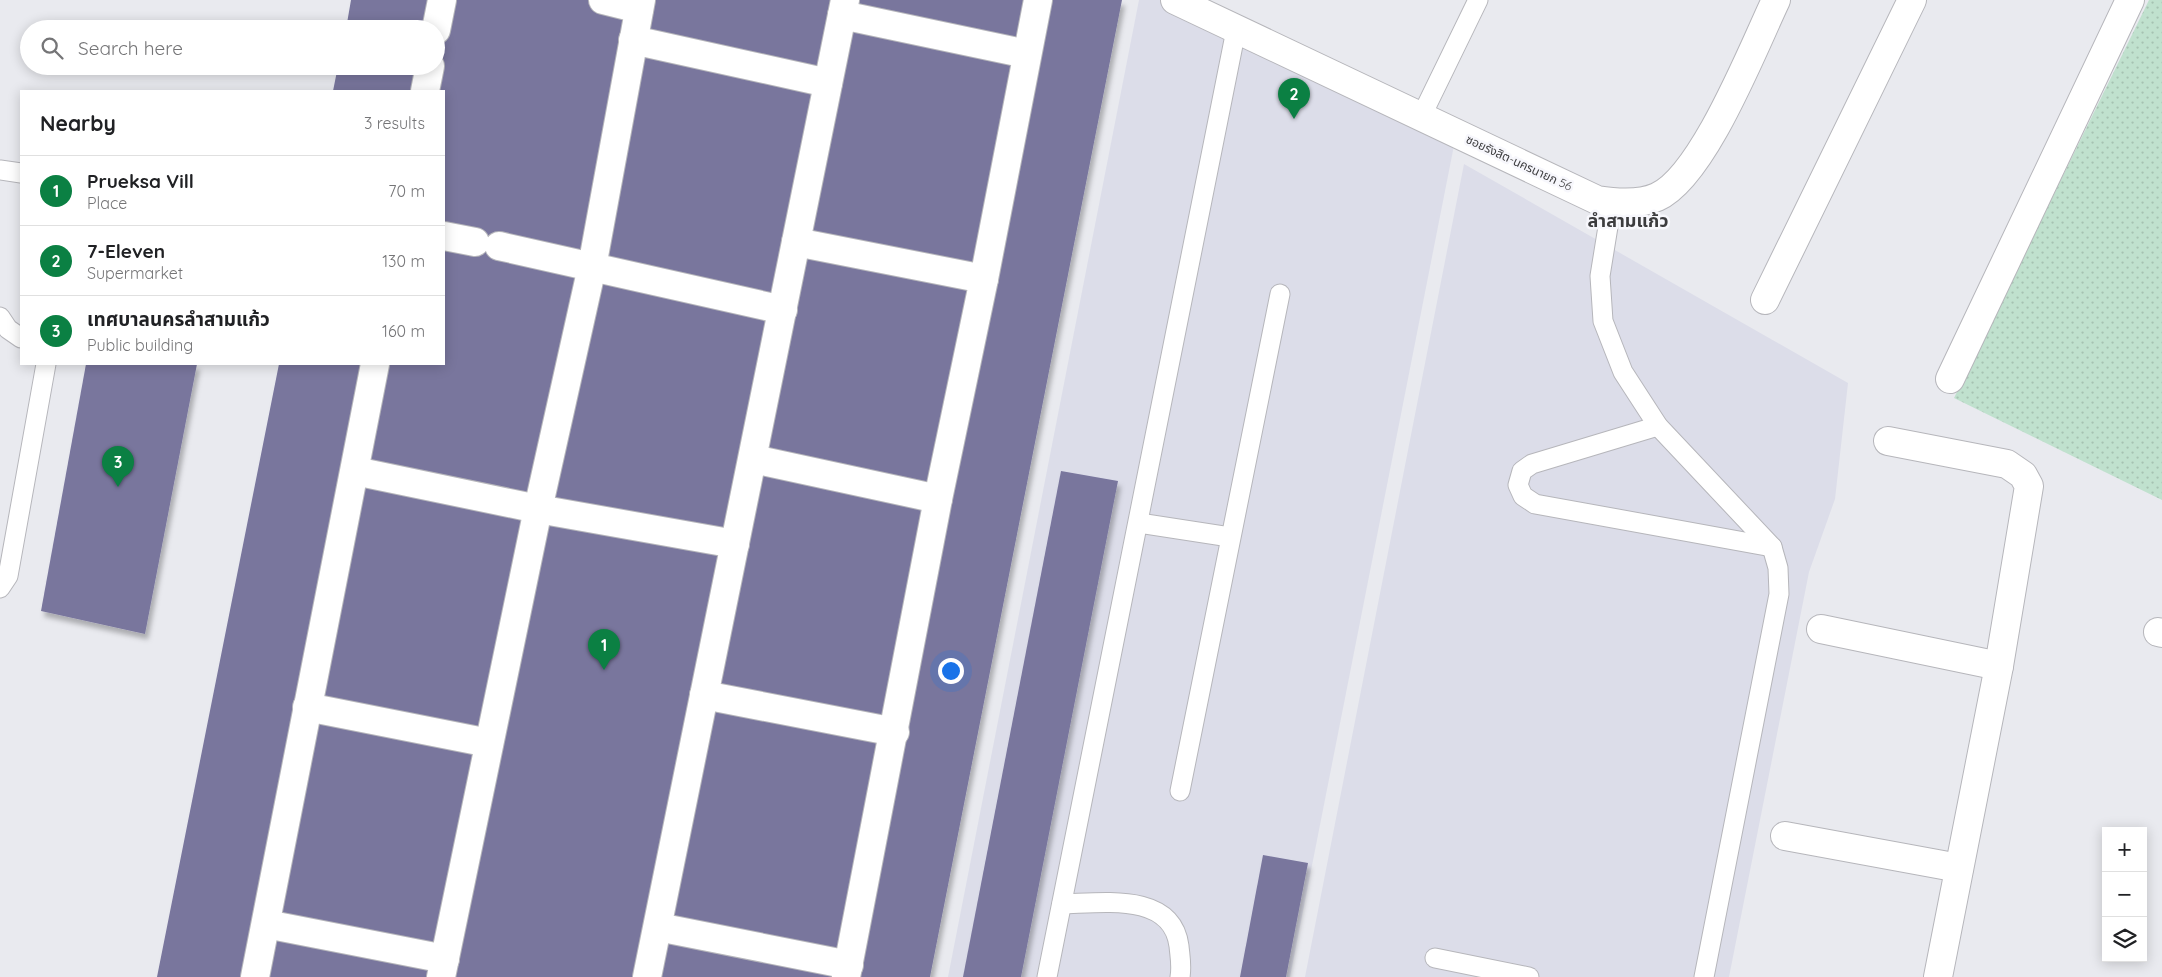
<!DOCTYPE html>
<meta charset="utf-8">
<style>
:root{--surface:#fff;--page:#f6f6f6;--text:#202124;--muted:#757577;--line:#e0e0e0;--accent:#0b8043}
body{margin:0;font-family:Quicksand,"Noto Sans Thai",sans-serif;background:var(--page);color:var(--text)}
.controls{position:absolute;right:15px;bottom:15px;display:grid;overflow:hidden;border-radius:0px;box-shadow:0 2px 12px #0003}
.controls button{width:45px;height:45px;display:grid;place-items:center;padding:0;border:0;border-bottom:1px solid var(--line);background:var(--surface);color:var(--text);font:25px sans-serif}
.you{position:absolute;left:950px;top:670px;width:18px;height:18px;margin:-12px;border:4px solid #fff;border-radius:50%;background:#1a73e8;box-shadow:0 0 0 8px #1a73e833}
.badge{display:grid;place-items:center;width:32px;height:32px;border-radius:50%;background:var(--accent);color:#fff;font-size:16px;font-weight:700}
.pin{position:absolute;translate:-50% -41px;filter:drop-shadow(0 1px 2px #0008)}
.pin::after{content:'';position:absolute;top:26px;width:18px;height:15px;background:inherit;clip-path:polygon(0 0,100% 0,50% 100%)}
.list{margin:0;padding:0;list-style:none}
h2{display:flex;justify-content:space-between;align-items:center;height:65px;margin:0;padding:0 20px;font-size:21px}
h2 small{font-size:16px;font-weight:400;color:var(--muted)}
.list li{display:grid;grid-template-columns:32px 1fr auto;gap:15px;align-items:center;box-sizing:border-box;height:70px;padding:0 20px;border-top:1px solid var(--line)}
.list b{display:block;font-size:19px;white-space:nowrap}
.list p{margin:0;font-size:16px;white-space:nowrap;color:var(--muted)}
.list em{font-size:16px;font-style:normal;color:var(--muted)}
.icon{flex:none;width:28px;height:28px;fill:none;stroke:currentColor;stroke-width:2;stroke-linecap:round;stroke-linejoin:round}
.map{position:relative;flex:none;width:2162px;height:977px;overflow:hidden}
.search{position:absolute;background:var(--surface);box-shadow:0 2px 12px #0003;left:20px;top:20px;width:425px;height:55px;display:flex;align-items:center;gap:12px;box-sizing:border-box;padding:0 18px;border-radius:28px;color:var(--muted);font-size:19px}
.panel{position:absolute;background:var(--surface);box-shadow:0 2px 12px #0003;left:20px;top:90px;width:425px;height:275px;border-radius:0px}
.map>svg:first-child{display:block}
.built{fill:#dcdde9}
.garden{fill:url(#garden-dots)}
.building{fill:#79769d;filter:url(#shadow)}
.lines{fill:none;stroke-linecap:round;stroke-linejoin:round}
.lane-casing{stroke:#b6b6bb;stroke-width:21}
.street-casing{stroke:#b6b6bb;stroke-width:30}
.secondary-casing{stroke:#b6b6bb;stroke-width:30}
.lane{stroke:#fff;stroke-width:19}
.street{stroke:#fff;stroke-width:28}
.secondary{stroke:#fff;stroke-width:28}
.labels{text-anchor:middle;stroke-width:5;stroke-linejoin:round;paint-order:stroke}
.street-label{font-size:12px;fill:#3c3c3e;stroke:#f7f7fc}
.district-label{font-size:18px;font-weight:bold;fill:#3c3c3e;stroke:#f7f7fc}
</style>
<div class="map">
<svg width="2162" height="977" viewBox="0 0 2162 977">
<defs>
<pattern id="garden-dots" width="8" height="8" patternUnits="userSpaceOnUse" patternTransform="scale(1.25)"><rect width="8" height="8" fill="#c0e1ce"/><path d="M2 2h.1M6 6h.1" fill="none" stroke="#a6c2b2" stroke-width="1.8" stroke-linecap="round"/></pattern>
<filter id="shadow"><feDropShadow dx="3" dy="5.5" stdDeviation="2.5" flood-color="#0004"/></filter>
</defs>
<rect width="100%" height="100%" fill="#e9eaef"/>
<g class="built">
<path d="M1139 0H1207L1459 120 1290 977H948Z"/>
<path d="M1464 164 1848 383 1835 499 1809 572 1729 977H1305Z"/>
</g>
<path class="garden" d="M2149 0H2162V500L1954 398Z"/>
<g class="building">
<path d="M351 0H1122L930 977H157L279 364H444V91H333L338 66H436V29H346Z"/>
<path d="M86 364H197L145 634 41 611Z"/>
<path d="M1061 471 1118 481 1021 977H963Z"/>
<path d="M1263 855 1308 863 1286 977H1240Z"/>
</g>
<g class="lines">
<defs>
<g id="lane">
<path d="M1421 117 1478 0"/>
<path d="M0 170 21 173"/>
<path d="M1612 202 1600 276 1603 321 1623 372 1658 426 1772 547 1778 568 1779 594 1704 977"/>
<path d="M0 317 8 329 21 338"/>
<path d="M1658 426 1532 464 1522 471 1518 485 1523 496 1535 504 1772 547"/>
<path d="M1139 523 1230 537"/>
<path d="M0 588 8 576 46 364"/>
<path d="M1180 791 1280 294"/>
<path d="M1062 904C1103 903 1172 892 1179 946 1180 957 1182 966 1180 977"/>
<path d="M1435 958 1529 977"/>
<path d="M1047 977 1236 30"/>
</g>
<g id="street">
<path d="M603 0 639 9"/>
<path d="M842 15 1027 54"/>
<path d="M436 30 442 0"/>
<path d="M633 40 828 83"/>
<path d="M425 91 430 66"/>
<path d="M444 236 475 242"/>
<path d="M796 242 984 279"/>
<path d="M499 246 783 310"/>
<path d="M1765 300 1912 0"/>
<path d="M1950 379 2130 0"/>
<path d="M1888 441 2007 464 2023 475 2029 486 1999 666 1938 977"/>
<path d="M753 459 938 499"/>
<path d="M355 471 538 509 735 544"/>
<path d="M1821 629 1999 666"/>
<path d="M2158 632 2162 633"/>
<path d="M704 695 895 732"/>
<path d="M307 707 489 743"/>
<path d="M1785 836 1959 868"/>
<path d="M266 924 445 959"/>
<path d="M658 927 849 965"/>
<path d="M255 977 375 364"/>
<path d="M441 977 538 509 592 267 641 0"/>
<path d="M647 977 845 0"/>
<path d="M846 977 938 499 984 279 1038 0"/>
</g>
<path id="secondary" d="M1175 0 1597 200C1616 203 1639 205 1657 197 1703 177 1754 46 1776 0"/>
</defs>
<use href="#lane" class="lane-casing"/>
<use href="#street" class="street-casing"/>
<use href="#secondary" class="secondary-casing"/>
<use href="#lane" class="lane"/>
<use href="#street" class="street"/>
<use href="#secondary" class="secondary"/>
</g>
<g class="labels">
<g class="street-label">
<text transform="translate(1519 163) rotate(25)" y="4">ซอยรังสิต-นครนายก 56</text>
</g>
<g class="district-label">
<text x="1628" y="227">ลำสามแก้ว</text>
</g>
</g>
</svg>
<div class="controls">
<button>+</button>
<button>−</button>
<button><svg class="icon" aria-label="layers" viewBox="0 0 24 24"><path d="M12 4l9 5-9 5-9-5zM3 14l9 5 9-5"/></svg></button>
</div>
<div class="you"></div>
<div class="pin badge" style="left:604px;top:670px">1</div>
<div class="pin badge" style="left:1294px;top:119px">2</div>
<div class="pin badge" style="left:118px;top:487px">3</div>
<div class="search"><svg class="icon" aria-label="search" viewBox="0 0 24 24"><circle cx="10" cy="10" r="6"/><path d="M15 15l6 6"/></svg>Search here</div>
<section class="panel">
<h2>Nearby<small>3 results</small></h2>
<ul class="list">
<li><span class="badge">1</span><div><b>Prueksa Vill</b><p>Place</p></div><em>70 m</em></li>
<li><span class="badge">2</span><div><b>7-Eleven</b><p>Supermarket</p></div><em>130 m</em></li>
<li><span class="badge">3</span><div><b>เทศบาลนครลำสามแก้ว</b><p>Public building</p></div><em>160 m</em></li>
</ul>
</section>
</div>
